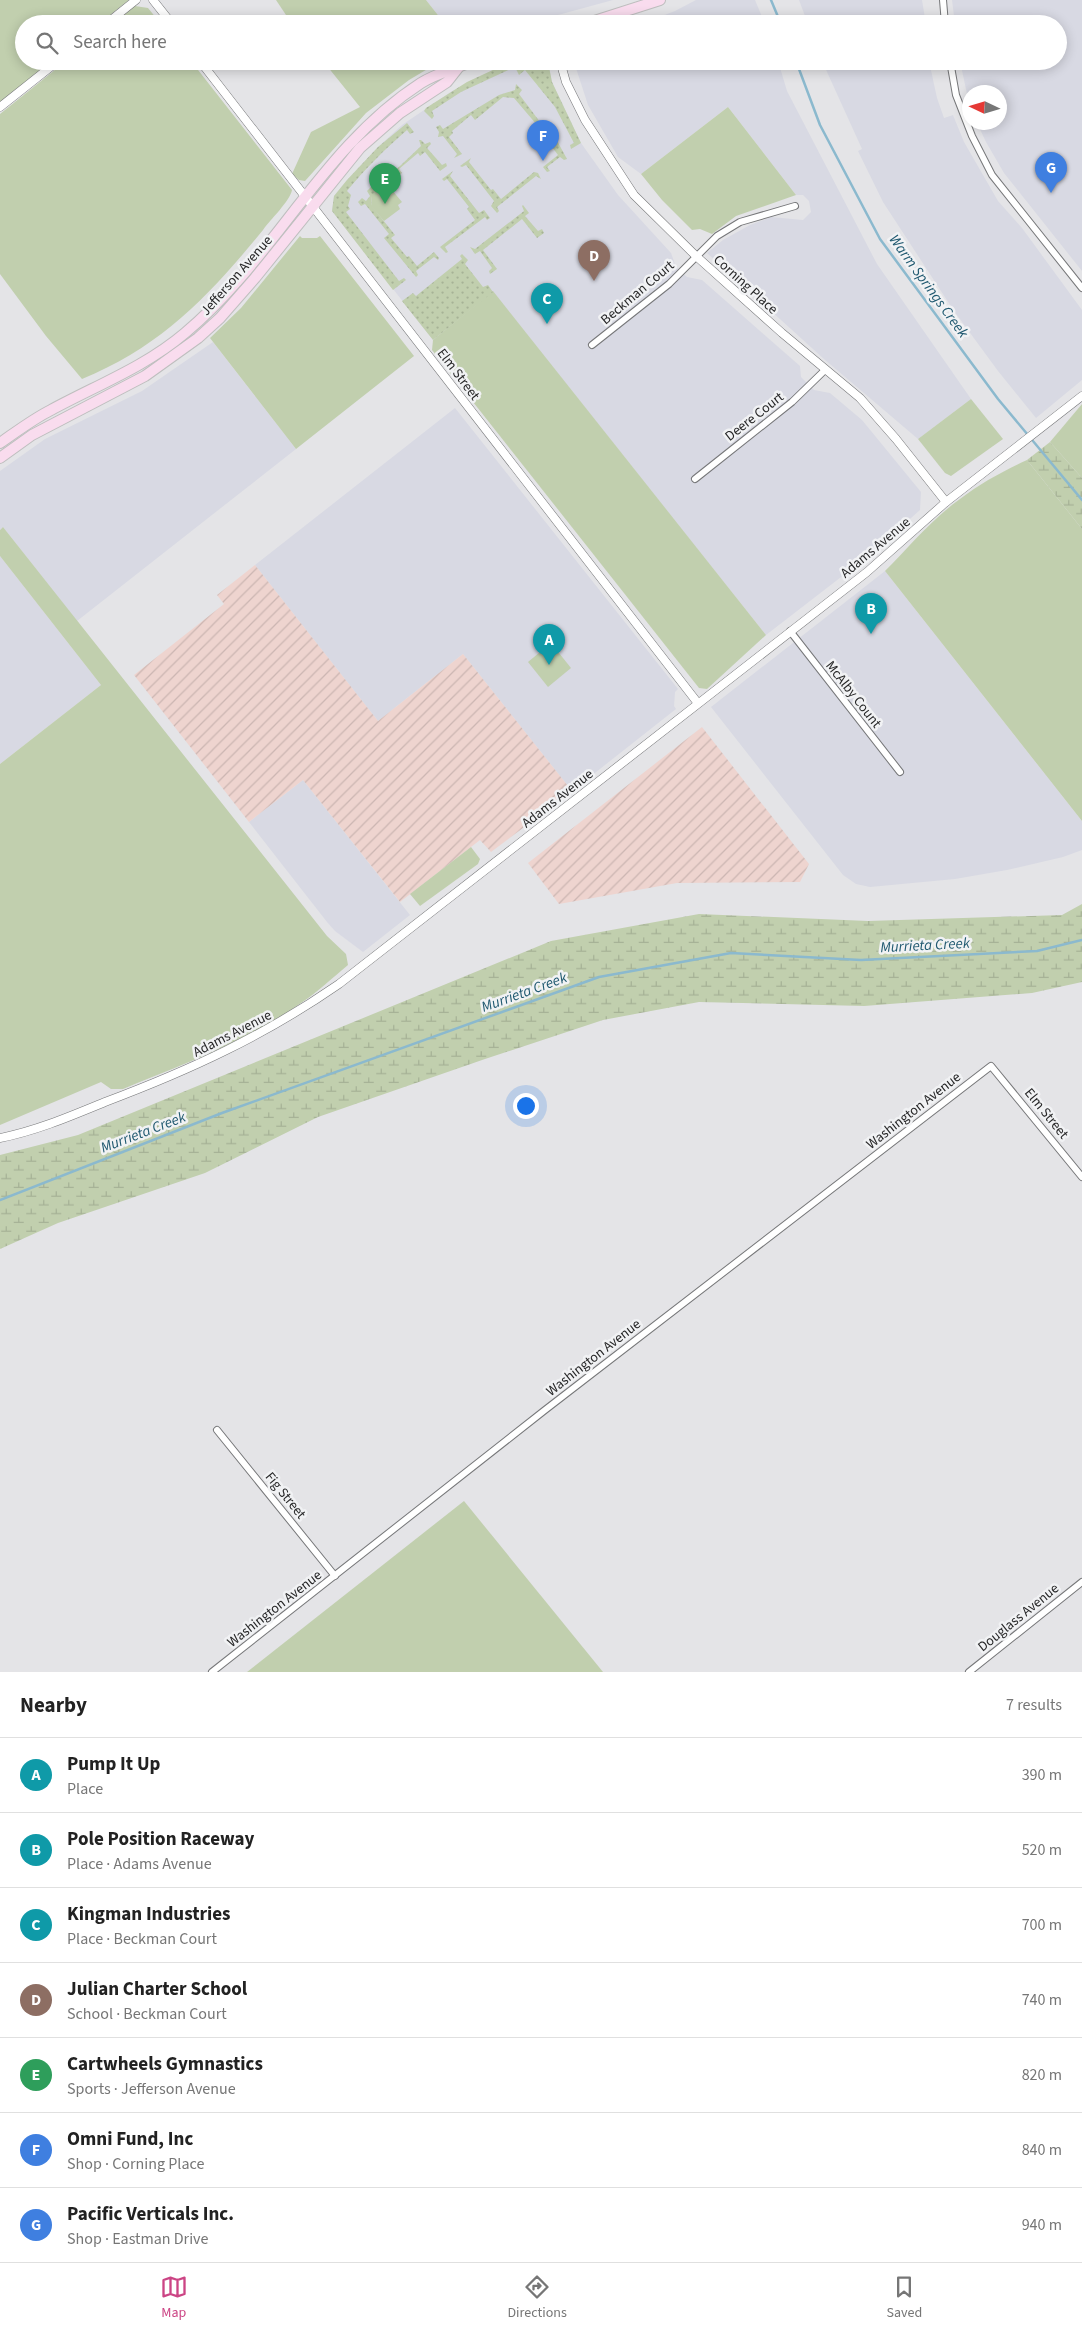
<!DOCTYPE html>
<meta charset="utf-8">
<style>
:root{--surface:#fff;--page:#f2f2f2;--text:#222;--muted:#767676;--line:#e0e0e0;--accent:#cc4585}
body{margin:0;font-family:"Source Sans 3",sans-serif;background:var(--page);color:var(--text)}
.compass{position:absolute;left:962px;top:85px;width:45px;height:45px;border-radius:50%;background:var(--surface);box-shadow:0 2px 12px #0003;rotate:274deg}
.you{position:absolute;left:525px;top:1105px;width:18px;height:18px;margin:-12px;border:4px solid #fff;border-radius:50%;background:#1a73e8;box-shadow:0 0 0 8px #1a73e833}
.badge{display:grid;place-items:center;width:32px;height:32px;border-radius:50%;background:var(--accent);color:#fff;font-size:16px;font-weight:700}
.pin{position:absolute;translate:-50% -41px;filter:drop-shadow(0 1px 2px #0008)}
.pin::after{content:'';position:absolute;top:26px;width:18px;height:15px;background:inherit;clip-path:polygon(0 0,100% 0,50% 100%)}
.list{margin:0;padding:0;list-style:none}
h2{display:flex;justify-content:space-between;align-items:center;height:65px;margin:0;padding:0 20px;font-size:21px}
h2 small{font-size:16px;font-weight:400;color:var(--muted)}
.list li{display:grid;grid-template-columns:32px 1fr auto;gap:15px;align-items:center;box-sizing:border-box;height:75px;padding:0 20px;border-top:1px solid var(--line)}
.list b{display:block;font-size:19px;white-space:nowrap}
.list p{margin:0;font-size:16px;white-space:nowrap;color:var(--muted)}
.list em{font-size:16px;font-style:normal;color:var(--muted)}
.icon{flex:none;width:28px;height:28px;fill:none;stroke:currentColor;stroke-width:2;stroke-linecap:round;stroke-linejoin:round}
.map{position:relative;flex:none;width:1082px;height:1672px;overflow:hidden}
.search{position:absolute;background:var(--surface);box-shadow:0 2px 12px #0003;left:15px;right:15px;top:15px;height:55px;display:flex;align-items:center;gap:12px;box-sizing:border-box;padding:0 18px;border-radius:28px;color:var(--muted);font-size:19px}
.sheet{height:590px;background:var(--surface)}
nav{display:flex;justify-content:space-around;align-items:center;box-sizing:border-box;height:70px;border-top:1px solid var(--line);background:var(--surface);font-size:14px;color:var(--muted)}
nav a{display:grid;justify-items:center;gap:2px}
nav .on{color:var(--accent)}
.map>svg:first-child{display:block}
.built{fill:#d8d9e3}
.industrial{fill:url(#industrial-furrows)}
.green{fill:#c1cfae}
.wetland{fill:url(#wetland-marsh)}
.garden{fill:url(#garden-dots)}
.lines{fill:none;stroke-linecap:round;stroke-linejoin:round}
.stream{stroke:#8bb9ce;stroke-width:2.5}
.minor-casing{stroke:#767779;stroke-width:8}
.tertiary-casing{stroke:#767779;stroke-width:9}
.primary-casing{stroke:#bebebe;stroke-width:12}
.minor{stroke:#fff;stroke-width:6}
.tertiary{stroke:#fff;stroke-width:8}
.primary{stroke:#f9dcee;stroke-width:10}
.labels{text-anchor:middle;stroke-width:5;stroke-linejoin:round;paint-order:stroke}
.street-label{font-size:14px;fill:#272728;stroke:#f1f2f4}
.water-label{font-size:15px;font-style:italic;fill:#205970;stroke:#f1f2f4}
</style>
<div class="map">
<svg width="1082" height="1672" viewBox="0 0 1082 1672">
<defs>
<pattern id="industrial-furrows" width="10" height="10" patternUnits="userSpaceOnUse" patternTransform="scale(1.25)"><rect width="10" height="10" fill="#eed4cf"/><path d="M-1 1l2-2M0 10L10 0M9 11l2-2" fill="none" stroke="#ccb6b2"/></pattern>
<pattern id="wetland-marsh" width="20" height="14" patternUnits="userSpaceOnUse" patternTransform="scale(1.25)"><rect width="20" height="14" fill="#c1cfae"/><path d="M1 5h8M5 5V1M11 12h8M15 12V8" fill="none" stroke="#a6b296"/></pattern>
<pattern id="garden-dots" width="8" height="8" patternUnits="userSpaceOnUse" patternTransform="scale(1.25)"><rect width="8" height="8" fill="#c1cfae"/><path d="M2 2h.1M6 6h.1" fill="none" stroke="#a6b296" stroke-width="1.8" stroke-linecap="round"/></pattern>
</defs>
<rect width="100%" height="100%" fill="#e4e4e7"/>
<g class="built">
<path d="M426 0H613L525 24H445Z"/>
<path d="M696 0H755L765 24H641L675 11Z"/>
<path d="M799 0H922L926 24H808Z"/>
<path d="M952 0H1082V271L1004 173 986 142 977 123 1000 122V92H970L969 103 960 61H1058V24H955Z"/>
<path d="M512 61 548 62 552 82 581 143 618 195 671 253 676 267 687 277 702 280 800 366 801 377 814 390 830 393 862 420 921 492 920 510 867 557 766 635 493 292 433 340 332 211 334 196 347 180 378 147 402 125 452 91Z"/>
<path d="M582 61H778L787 91 877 264 971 399 918 439 824 359 707 253 723 240 750 225 771 217 803 220 811 212 809 201 803 195H796L728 107 641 174 618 157 588 105 575 65Z"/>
<path d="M822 61H929L937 98 944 118 953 115 964 142 998 201 1022 228 1082 310V380L1036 418 998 371 954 311 883 202 858 151 862 149Z"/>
<path d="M213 342 296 449 77 621 3 527 0 530V471L45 439 142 391Z"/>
<path d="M455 408 678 689 675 692 674 706 676 709 572 791 463 654 378 721 255 565Z"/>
<path d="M0 556 101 685 0 764Z"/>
<path d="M885 571 1082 821V850L1063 857 1007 870 955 879 870 887 856 884 843 875 711 707Z"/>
<path d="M303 780 410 915 363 952 335 931 327 922 249 822Z"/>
</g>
<g class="industrial">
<path d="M255 565 378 721 463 654 572 791 491 852 480 840 400 902 303 780 249 822 134 675 224 604 217 595Z"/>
<path d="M702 727 809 864 800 882 677 883 559 904 528 863Z"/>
</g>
<g class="green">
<path d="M0 0H129L99 24H24V61H52L0 102Z"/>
<path d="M276 0H426L445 24H292Z"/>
<path d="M135 6 148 8 161 24H113Z"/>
<path d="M66 61H191L292 190C290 201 270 220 263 230 209 296 162 346 82 379L46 336 0 274V114Z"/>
<path d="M323 61H441L409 80 366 113 305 181 299 180 292 174 311 132 360 107Z"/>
<path d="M728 107 796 195 736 216 712 234 700 229 692 230 662 200 641 174Z"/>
<path d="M387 184 402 202 398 205 400 209 384 221 371 206 372 196Z"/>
<path d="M300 236 302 238H317L320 236 414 356 296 449 210 338 241 308Z"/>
<path d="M493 291 766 635 707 689 699 688 432 350 433 340Z"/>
<path d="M971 399 1003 439 951 476 945 473 918 439Z"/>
<path d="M1082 404V478L1050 442Z"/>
<path d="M1027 460 1082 529V821L885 571C909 547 932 519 960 499 981 483 1003 471 1027 460Z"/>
<path d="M3 527 327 936 346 954 348 965C332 978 318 992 301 1003 247 1041 184 1064 123 1089H111L101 1082 0 1125V764L101 685 0 556V530Z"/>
<path d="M551 643 571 668 548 687 528 662Z"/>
<path d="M471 847 480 859 478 864 420 906 410 894Z"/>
<path d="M464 1501 603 1672H247Z"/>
</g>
<g class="wetland">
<path d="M1050 442 1082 478V529L1027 460Z"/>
<path d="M1082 904V982L1032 993 864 1006 699 1002 603 1020 485 1059 318 1117 205 1173 58 1223 0 1249V1155L78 1135 551 941 699 914 868 921 1062 915Z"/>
</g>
<g class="garden">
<path d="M512 61 548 62 552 82 581 143 571 149 570 145 574 143 555 107 525 70 519 75 515 67 461 92 432 111 434 116 432 119 424 111 426 108 467 82Z"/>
<path d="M516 84 522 90 519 94 543 126H549L567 159 564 160 560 157 547 167 550 171 547 172 543 167 558 155 552 147 554 145 514 98 503 97 475 120 471 115 452 131 453 133 449 137 462 154 454 158 457 154 443 136 438 137 439 132 436 127 440 125 443 129 499 95 515 90Z"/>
<path d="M407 123 414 132 410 134 407 130C385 149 365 169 347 191L351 195 348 206 350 209 346 212 399 281 404 278 406 280 393 290 332 211 334 196 347 180 378 147Z"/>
<path d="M419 140H421L425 144 430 142 431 144 427 148 442 165 446 163 447 166 440 171 425 152 420 156 418 153 399 169 402 173 374 196H372L371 205 395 235 391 238 407 257 409 256 417 266 434 252 439 258 438 260 434 257 416 271 418 275 416 277 384 238 389 234 365 204 361 206 358 202 362 198 366 201 370 196 367 191 375 183 380 185 421 146Z"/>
<path d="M471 158 469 162 491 190 493 189 501 199 534 172 538 173 541 179 536 176 497 207 499 211 497 213 491 206 494 201 466 165 462 167 460 166Z"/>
<path d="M453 171 450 176 479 213 484 210 490 218 487 220 485 217 445 247 448 252 446 253 440 247 475 220 467 209 469 207 447 179 444 181 442 179Z"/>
<path d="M523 205 529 213 525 216 538 231 542 229 544 233 537 238 522 219 483 250 497 269 490 274 489 271 492 268 480 251 475 254 470 247 475 249 524 211 522 206Z"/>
<path d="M462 254 468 260 465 264 483 287 488 285 493 292 433 340 402 301 413 293 416 296 462 259 460 256Z"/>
</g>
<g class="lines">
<g class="stream">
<path d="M771 0 781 24"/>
<path d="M796 61 820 125 880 239 998 399 1082 500"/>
<path d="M0 1200 222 1113 599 977 731 953 861 960 1037 951 1082 940"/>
</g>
<defs>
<g id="minor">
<path d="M943 0 945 24"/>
<path d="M950 61 956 95 972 136 992 175 1082 288"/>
<path d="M592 345 669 284 717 236 740 222 795 206"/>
<path d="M695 479 792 402 825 370"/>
<path d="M790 631 900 772"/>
<path d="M217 1430 335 1576"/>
<path d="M212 1672 545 1410 991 1066 1082 1177"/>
<path d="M969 1672 1082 1582"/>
</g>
<g id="tertiary">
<path d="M153 0 172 24"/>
<path d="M106 24 136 0"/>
<path d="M200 61 697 702"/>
<path d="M560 61 566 82 585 120 634 195 696 256 782 333 860 398 896 439 946 502"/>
<path d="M0 107 58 61"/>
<path d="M0 1138C36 1131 71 1116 105 1102 190 1070 264 1036 339 984L867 572 946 502 1082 396"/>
</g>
<g id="primary">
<path d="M585 24 660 0"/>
<path d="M0 443C16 432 33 419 51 410 97 385 145 367 185 333 274 259 322 147 421 83 437 73 455 69 473 61"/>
<path d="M0 458 32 435 145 376 198 338 220 318 255 278 360 148 400 113 447 82 458 68"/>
</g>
</defs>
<use href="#minor" class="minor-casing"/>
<use href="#tertiary" class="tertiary-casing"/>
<use href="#primary" class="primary-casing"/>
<use href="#minor" class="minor"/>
<use href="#tertiary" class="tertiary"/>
<use href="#primary" class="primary"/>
</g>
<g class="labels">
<g class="street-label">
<text transform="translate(236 275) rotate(-49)" y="5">Jefferson Avenue</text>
<text transform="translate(746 284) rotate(42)" y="5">Corning Place</text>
<text transform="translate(637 292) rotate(-40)" y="5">Beckman Court</text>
<text transform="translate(459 374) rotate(53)" y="5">Elm Street</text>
<text transform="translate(754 416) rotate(-38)" y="5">Deere Court</text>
<text transform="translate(875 547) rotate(-40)" y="5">Adams Avenue</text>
<text transform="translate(854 694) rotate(52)" y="5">McAlby Count</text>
<text transform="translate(557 798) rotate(-38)" y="5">Adams Avenue</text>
<text transform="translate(232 1033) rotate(-27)" y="5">Adams Avenue</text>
<text transform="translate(913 1110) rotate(-38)" y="5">Washington Avenue</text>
<text transform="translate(1047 1113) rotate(51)" y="5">Elm Street</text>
<text transform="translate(593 1357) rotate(-38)" y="5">Washington Avenue</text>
<text transform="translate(286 1495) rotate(51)" y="5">Fig Street</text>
<text transform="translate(274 1608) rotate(-38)" y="5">Washington Avenue</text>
<text transform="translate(1018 1617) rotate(-39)" y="5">Douglass Avenue</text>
</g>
<g class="water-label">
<text transform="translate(929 286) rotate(54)" y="5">Warm Springs Creek</text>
<text transform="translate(925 945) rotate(-3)" y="5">Murrieta Creek</text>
<text transform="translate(524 992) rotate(-20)" y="5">Murrieta Creek</text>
<text transform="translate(143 1132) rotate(-21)" y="5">Murrieta Creek</text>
</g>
</g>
</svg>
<svg class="compass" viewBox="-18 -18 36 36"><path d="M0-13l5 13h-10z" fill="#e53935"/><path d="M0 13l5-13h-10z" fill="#767676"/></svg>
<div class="you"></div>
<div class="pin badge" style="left:549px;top:665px;background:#0f9aa8">A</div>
<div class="pin badge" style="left:871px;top:634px;background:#0f9aa8">B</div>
<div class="pin badge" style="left:547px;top:324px;background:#0f9aa8">C</div>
<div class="pin badge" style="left:594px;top:281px;background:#8d6e63">D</div>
<div class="pin badge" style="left:385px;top:204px;background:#2e9e5b">E</div>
<div class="pin badge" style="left:543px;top:161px;background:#3f7fe0">F</div>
<div class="pin badge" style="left:1051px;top:193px;background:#3f7fe0">G</div>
<div class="search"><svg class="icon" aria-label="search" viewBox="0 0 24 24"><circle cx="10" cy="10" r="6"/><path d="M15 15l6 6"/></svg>Search here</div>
</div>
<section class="sheet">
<h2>Nearby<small>7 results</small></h2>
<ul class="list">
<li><span class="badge" style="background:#0f9aa8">A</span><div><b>Pump It Up</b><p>Place</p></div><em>390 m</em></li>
<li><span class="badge" style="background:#0f9aa8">B</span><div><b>Pole Position Raceway</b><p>Place · Adams Avenue</p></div><em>520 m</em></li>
<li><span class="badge" style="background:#0f9aa8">C</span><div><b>Kingman Industries</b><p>Place · Beckman Court</p></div><em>700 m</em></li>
<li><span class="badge" style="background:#8d6e63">D</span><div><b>Julian Charter School</b><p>School · Beckman Court</p></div><em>740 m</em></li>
<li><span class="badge" style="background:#2e9e5b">E</span><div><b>Cartwheels Gymnastics</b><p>Sports · Jefferson Avenue</p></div><em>820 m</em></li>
<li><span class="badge" style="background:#3f7fe0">F</span><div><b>Omni Fund, Inc</b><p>Shop · Corning Place</p></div><em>840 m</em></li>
<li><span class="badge" style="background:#3f7fe0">G</span><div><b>Pacific Verticals Inc.</b><p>Shop · Eastman Drive</p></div><em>940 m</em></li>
</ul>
</section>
<nav>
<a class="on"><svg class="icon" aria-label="map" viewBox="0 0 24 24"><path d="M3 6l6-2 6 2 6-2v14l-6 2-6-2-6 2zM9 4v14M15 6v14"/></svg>Map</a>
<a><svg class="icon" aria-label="directions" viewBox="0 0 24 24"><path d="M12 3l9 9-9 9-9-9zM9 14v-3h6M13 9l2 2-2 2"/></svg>Directions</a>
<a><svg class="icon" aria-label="saved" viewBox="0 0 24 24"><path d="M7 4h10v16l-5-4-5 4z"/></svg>Saved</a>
</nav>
